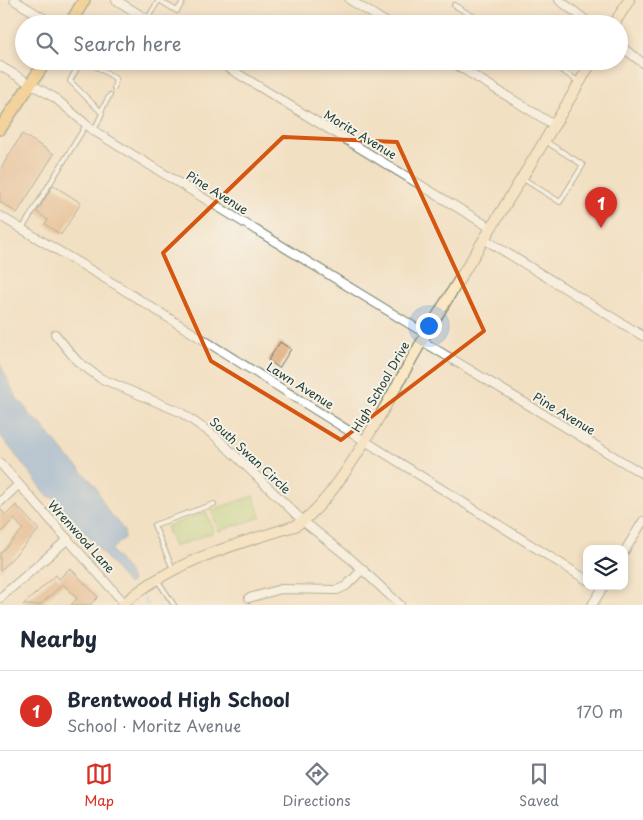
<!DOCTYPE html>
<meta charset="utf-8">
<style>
:root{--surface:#fff;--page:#f6f6f7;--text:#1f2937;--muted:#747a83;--line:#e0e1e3;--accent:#d93025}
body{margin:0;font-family:"Playpen Sans",sans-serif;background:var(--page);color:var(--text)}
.controls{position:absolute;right:15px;bottom:15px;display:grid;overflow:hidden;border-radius:10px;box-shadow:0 2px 8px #0003}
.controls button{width:45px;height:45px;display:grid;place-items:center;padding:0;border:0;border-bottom:1px solid var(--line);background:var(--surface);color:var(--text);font:25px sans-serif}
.you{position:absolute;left:428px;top:325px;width:18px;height:18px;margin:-12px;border:4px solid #fff;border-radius:50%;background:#1a73e8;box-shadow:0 0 0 8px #1a73e833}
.badge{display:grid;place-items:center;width:32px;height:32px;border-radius:50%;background:var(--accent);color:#fff;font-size:16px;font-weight:700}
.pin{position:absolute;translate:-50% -41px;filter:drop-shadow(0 1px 2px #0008)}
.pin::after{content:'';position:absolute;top:26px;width:18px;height:15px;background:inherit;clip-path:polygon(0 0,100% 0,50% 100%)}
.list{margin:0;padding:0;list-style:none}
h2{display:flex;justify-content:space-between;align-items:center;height:65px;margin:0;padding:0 20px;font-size:21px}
h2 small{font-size:16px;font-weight:400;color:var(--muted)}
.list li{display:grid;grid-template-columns:32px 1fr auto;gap:15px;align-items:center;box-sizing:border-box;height:80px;padding:0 20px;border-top:1px solid var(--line)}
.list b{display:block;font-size:19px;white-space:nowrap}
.list p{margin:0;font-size:16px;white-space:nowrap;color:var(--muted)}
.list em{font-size:16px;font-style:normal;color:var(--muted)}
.icon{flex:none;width:28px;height:28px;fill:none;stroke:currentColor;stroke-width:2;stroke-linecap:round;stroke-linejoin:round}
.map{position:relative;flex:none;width:643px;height:605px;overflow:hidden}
.search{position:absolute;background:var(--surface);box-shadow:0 2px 8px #0003;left:15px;right:15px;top:15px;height:55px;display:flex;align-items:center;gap:12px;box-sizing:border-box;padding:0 18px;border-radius:28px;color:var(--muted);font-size:19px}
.sheet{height:145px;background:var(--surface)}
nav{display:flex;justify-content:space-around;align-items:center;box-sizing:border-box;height:70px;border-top:1px solid var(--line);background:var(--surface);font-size:14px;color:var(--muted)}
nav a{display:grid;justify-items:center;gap:2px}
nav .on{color:var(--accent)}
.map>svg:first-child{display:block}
.green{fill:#b0d781;stroke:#688a5a}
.water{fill:#73a7e0;stroke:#49728a}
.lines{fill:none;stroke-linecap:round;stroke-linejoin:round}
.stream{stroke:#73a7e0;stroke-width:2.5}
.building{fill:#dda575}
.lane-casing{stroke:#697666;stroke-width:6}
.street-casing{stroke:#697666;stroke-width:10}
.secondary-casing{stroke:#697666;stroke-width:12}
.primary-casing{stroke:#697666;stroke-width:14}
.lane{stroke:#fff;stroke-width:4}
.street{stroke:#fff;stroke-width:8}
.secondary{stroke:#fae7c3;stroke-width:10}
.primary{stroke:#f3c26a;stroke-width:11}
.marked{fill:none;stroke:#d45610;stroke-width:4;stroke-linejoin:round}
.labels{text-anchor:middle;stroke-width:4;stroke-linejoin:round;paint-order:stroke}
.street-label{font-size:12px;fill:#1f3d34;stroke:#f7f3e8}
</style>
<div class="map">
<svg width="643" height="605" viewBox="0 0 643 605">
<rect width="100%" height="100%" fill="#f7f3e8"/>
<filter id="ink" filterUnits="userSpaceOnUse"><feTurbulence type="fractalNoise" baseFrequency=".02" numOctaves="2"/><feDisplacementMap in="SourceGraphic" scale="10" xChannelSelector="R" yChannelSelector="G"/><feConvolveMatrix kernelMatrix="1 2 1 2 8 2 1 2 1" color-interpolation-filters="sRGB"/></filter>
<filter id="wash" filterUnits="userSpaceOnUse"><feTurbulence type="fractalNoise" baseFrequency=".0096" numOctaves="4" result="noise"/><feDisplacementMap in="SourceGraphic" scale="20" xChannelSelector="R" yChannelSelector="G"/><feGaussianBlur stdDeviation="1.12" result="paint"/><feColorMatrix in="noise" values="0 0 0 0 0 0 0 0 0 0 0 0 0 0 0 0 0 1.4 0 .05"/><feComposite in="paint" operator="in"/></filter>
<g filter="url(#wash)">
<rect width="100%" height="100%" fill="#f2e0c3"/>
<g class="green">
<path d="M253 496 261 517 219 531 211 510Z"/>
<path d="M206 512 214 532 174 547 166 527Z"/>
</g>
<path class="water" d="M0 364 18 401 24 405 29 415 41 424 66 455 94 484 107 510 124 530V538L111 550 128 571 132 581 128 584 84 531 60 511C59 502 57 499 48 496L0 435Z"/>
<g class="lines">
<path class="stream" d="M144 599 148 605"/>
</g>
<g id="blocks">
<g class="building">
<path d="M22 134 54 154 17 213 0 202V170Z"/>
<path d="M53 185 81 203 61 235 45 224 48 220 37 212Z"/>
<path d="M280 342 291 349 279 368 268 360Z"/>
<path d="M16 505 39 530 0 571V553L23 529 14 519 0 533V509L6 515Z"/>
<path d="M70 568 98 597 90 605H71L77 598 63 584 40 605H23L56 575 59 579Z"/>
</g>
</g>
</g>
<g filter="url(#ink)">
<use href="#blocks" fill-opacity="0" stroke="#697666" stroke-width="1"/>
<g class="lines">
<defs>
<g id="lane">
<path d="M159 0 177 11 184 0"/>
<path d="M454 5 486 24"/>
<path d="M147 19 159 0"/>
<path d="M81 61 70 81 102 113 94 131"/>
<path d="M88 61 116 79 114 88"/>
<path d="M547 61 578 81"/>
<path d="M101 111 110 95"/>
<path d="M522 178 560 202 583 165 545 141"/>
<path d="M22 229 86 125"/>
<path d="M173 569 154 525 214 504"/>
<path d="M158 581 174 605"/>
</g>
<g id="street">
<path d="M14 0 53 24"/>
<path d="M116 0 155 24"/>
<path d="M350 0 389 24"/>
<path d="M559 0 591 24"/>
<path d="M619 45 643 63"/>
<path d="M217 61 491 228"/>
<path d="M450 61 554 125"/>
<path d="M0 66 55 98 94 131 426 334"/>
<path d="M0 216 116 285 587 580"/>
<path d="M484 239 643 336"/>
<path d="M55 334 77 361 100 378 180 412 215 436 303 521 352 560 400 605"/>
<path d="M422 341 643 474"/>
<path d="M0 463 126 605"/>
<path d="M0 502 18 485"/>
<path d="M624 552 643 521"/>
<path d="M0 598 68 539"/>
<path d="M249 598 281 589 337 590 346 586 363 569"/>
<path d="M592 605 604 586"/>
</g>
<g id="secondary">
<path d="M614 24 629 0"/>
<path d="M122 605C172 561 233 545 295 526 338 503 394 388 421 343 477 248 537 157 592 61"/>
</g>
<g id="primary">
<path d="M70 24 84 0"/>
<path d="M0 129 46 61"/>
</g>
</defs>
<use href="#lane" class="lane-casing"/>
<use href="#street" class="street-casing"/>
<use href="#secondary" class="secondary-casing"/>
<use href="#primary" class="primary-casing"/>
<use href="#lane" class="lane"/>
<use href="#street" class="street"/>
<use href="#secondary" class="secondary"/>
<use href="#primary" class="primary"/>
</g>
</g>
<path d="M0 0H643V605H0ZM283 137 397 142 484 331 341 440 211 361 163 253Z" fill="#f2e0c3" fill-opacity=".55" fill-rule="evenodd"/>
<path class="marked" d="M283 137 397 142 484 331 341 440 211 361 163 253Z"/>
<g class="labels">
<g class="street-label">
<text transform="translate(360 135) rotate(31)" y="4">Moritz Avenue</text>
<text transform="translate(217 193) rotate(32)" y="4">Pine Avenue</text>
<text transform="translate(300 386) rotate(32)" y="4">Lawn Avenue</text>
<text transform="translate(381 387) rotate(-60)" y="4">High School Drive</text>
<text transform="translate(564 414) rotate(31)" y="4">Pine Avenue</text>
<text transform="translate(250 456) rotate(43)" y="4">South Swan Circle</text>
<text transform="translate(81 537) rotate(48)" y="4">Wrenwood Lane</text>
</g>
</g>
</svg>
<div class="controls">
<button><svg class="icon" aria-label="layers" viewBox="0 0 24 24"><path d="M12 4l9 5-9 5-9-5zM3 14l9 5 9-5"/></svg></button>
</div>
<div class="you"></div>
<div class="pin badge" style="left:601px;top:228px">1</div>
<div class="search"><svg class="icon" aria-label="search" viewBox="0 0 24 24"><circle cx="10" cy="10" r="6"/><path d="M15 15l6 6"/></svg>Search here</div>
</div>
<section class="sheet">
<h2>Nearby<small></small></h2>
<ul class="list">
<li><span class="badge">1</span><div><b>Brentwood High School</b><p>School · Moritz Avenue</p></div><em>170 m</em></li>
</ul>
</section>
<nav>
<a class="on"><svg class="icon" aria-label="map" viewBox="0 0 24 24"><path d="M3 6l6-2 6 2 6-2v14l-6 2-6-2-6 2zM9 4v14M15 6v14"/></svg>Map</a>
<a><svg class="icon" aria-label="directions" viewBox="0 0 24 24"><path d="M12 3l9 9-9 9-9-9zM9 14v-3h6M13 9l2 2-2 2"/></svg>Directions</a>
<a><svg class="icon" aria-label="saved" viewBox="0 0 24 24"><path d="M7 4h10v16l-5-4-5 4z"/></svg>Saved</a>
</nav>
